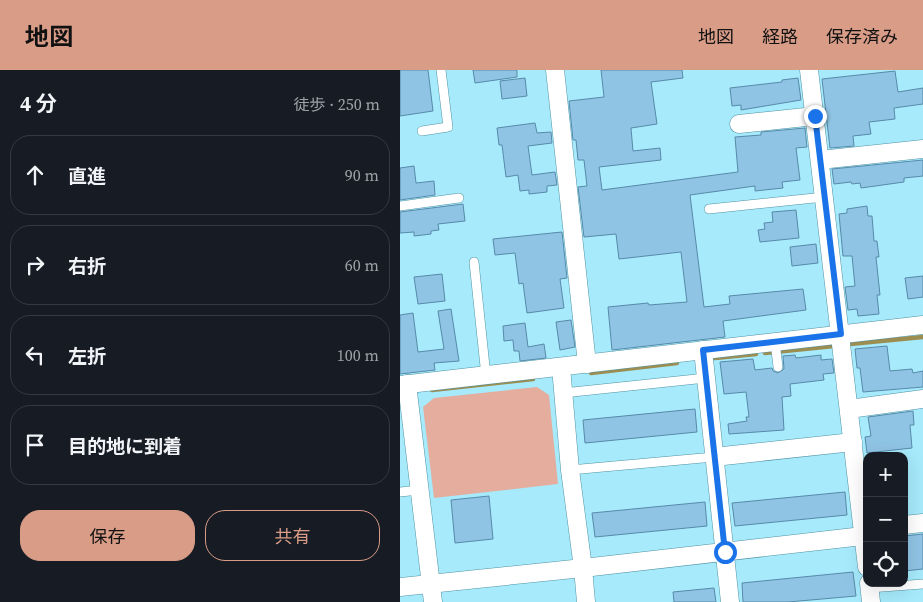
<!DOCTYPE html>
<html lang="ja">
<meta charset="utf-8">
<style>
:root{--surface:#171b24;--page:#20242c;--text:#f1f3f6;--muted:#9ea1a6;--line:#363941;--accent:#d99c87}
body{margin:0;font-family:"Source Serif 4","Noto Sans JP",serif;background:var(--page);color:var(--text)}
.controls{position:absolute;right:15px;bottom:15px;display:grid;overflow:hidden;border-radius:10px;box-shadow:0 5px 20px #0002}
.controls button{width:45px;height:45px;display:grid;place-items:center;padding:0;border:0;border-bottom:1px solid var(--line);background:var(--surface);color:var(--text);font:25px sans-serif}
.stop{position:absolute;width:15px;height:15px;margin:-11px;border:4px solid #1a73e8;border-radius:50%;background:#fff}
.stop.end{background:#1a73e8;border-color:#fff;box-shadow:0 1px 5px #0008}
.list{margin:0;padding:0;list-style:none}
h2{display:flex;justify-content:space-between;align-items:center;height:65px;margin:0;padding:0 20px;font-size:21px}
h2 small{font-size:16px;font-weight:400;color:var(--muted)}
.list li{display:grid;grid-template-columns:32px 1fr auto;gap:15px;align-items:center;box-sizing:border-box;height:80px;margin:0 10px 10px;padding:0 10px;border:1px solid var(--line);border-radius:20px}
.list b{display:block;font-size:19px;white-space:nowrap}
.list em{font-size:16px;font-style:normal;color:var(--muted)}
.actions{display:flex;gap:10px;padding:15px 20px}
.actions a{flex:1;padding:11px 0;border:1px solid var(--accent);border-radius:20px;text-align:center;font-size:18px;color:var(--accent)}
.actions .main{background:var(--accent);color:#111}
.icon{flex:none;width:28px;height:28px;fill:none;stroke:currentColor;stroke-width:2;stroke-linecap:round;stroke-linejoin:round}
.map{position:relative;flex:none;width:523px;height:532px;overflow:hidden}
header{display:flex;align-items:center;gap:30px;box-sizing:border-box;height:70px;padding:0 25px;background:var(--accent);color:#111}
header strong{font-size:24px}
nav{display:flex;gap:28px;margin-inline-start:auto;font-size:18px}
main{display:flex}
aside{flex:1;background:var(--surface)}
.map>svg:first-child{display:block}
.green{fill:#e5ad9e}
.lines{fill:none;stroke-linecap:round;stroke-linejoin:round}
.stream{stroke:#9c8d50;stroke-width:4.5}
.building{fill:#90c4e5;stroke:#578aa8}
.lane-casing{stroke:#5193a3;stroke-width:10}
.street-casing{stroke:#5193a3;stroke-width:19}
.lane{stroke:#fff;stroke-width:9}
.street{stroke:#fff;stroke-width:18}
.route{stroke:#1a73e8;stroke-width:6}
</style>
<header>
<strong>地図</strong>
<nav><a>地図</a><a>経路</a><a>保存済み</a></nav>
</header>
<main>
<aside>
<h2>4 分<small>徒歩 · 250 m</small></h2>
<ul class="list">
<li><svg class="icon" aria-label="ahead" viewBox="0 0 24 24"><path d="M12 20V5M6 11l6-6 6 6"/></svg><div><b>直進</b></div><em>90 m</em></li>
<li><svg class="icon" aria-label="right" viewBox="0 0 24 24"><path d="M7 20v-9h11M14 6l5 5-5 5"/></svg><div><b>右折</b></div><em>60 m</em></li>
<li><svg class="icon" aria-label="left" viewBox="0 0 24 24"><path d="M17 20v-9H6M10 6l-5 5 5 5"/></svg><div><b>左折</b></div><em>100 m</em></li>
<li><svg class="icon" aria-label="arrive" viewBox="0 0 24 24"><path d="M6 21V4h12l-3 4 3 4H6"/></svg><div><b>目的地に到着</b></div></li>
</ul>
<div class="actions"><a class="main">保存</a><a>共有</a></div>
</aside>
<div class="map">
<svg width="523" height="532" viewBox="0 0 523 532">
<rect width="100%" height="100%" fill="#a6eafc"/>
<path class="green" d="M137 317 149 325 158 414 34 428 23 337 34 328Z"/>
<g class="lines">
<g class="stream">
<path d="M450 274 523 267"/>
<path d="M365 283 434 276"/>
<path d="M315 288 356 284"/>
<path d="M191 303 277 293"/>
<path d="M32 320 133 309"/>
</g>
</g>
<g class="building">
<path d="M0 0H28L33 41 0 46Z"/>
<path d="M73 0H117V7L75 13Z"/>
<path d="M201 0H282L283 8 251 12 257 54 231 58 233 81 260 78 261 90 199 97 202 120 338 102 335 67 361 65V62L405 58 407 77 396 78 400 110 382 112 383 118 355 121V116L290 125 304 237 330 234 329 226 403 219 406 240 323 251 325 267 212 280 208 237 248 233 249 235 287 232 281 182 219 189 216 164 184 167 178 117 187 116 184 90H178L176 70H173L169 31 204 27Z"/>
<path d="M495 1 498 22 523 18V34L494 38 495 49 469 52 471 64 453 66 454 76 430 78 422 9Z"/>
<path d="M125 8 127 26 102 29 100 11Z"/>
<path d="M398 8 401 30 341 40V35L332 36 330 18 382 12V10Z"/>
<path d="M135 53 137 63 151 62 152 73 128 76 132 105 155 102 157 115 147 116V122L129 124V120L120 121 118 105 106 107 102 75H99L97 58Z"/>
<path d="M523 90V106L504 108V112L461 118 460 113 452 114 451 112 434 114 432 99Z"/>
<path d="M14 96 16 113 34 111 35 125 0 130V98Z"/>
<path d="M63 134 65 151 38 154 39 160 31 161V164L14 166V162L0 163V142Z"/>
<path d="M467 136 468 146H472L474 171H477L479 187H476L480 225H477L479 244 458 246 457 239 448 240 445 217 455 216 452 186H443L439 144 447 143V139Z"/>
<path d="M396 140 399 168 360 172 358 160 365 159 364 153 373 152 372 142Z"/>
<path d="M162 162 167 208 160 209 164 238 127 243 123 213 119 214 115 183 95 185 93 169Z"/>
<path d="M416 174 418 193 392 196 390 177Z"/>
<path d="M42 204 45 231 18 234 14 207Z"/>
<path d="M523 206V227L508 229 505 208Z"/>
<path d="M51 239 59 291 34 293 35 300 0 304V245L13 243 18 282 44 279 38 241Z"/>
<path d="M171 250 175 277 160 280 156 252Z"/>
<path d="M125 253 128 277 144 274 146 288 120 291 119 281H114L113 270 104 271 103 256Z"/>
<path d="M487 276 490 301 512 299 513 303 523 301V317L463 322 460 298H457L455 279Z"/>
<path d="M395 285 396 288 421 285V290L432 289 434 303 423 304 424 310 390 314 391 326 382 327 384 360 329 364 328 354 347 351 346 347H349L346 322 324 324 320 292 353 289 355 300 372 298 373 301 378 303 384 299 383 286Z"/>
<path d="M295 339 297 362 185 373 183 350Z"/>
<path d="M513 341 514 355H510L512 378 467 383 465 367 471 366 468 347Z"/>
<path d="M445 422 447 445 335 456 332 433Z"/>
<path d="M89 426 93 469 55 473 51 430Z"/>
<path d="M305 432 307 456 195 467 192 443Z"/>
<path d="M523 464V499L504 501V466Z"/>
<path d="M453 502 456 526 388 532H343L342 513Z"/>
<path d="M314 518 316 532H274L273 522Z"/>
</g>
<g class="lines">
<defs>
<g id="lane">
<path d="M22 61 48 57 41 0"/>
<path d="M0 136 59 128"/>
<path d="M309 139 424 127"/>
<path d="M74 192 86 306"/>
<path d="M375 272 378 297"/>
<path d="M163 323 306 308"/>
<path d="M170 400 314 387"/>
<path d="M0 422 19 420"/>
<path d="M469 518 523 514"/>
</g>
<g id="street">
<path d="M155 0 187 294"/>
<path d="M409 0 467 497"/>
<path d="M339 54 415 46"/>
<path d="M420 90 523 79"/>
<path d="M303 280 330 532"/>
<path d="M7 314 33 532"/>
<path d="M0 315 523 255"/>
<path d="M449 339 523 329"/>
<path d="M314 387 453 372"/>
<path d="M504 455 523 453"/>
<path d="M469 513 471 532"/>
<path d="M0 517 183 498 170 400 161 297"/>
<path d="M186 532 183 498 463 466"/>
</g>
</defs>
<use href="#lane" class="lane-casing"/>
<use href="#street" class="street-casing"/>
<use href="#lane" class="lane"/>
<use href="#street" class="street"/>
</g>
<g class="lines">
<path class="route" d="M325 482 303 280 441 264 415 46"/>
</g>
</svg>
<div class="controls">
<button>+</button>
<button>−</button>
<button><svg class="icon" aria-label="locate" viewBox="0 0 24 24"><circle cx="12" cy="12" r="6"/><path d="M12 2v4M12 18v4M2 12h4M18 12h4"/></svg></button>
</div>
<div class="stop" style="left:325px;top:482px"></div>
<div class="stop end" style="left:415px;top:46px"></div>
</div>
</main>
